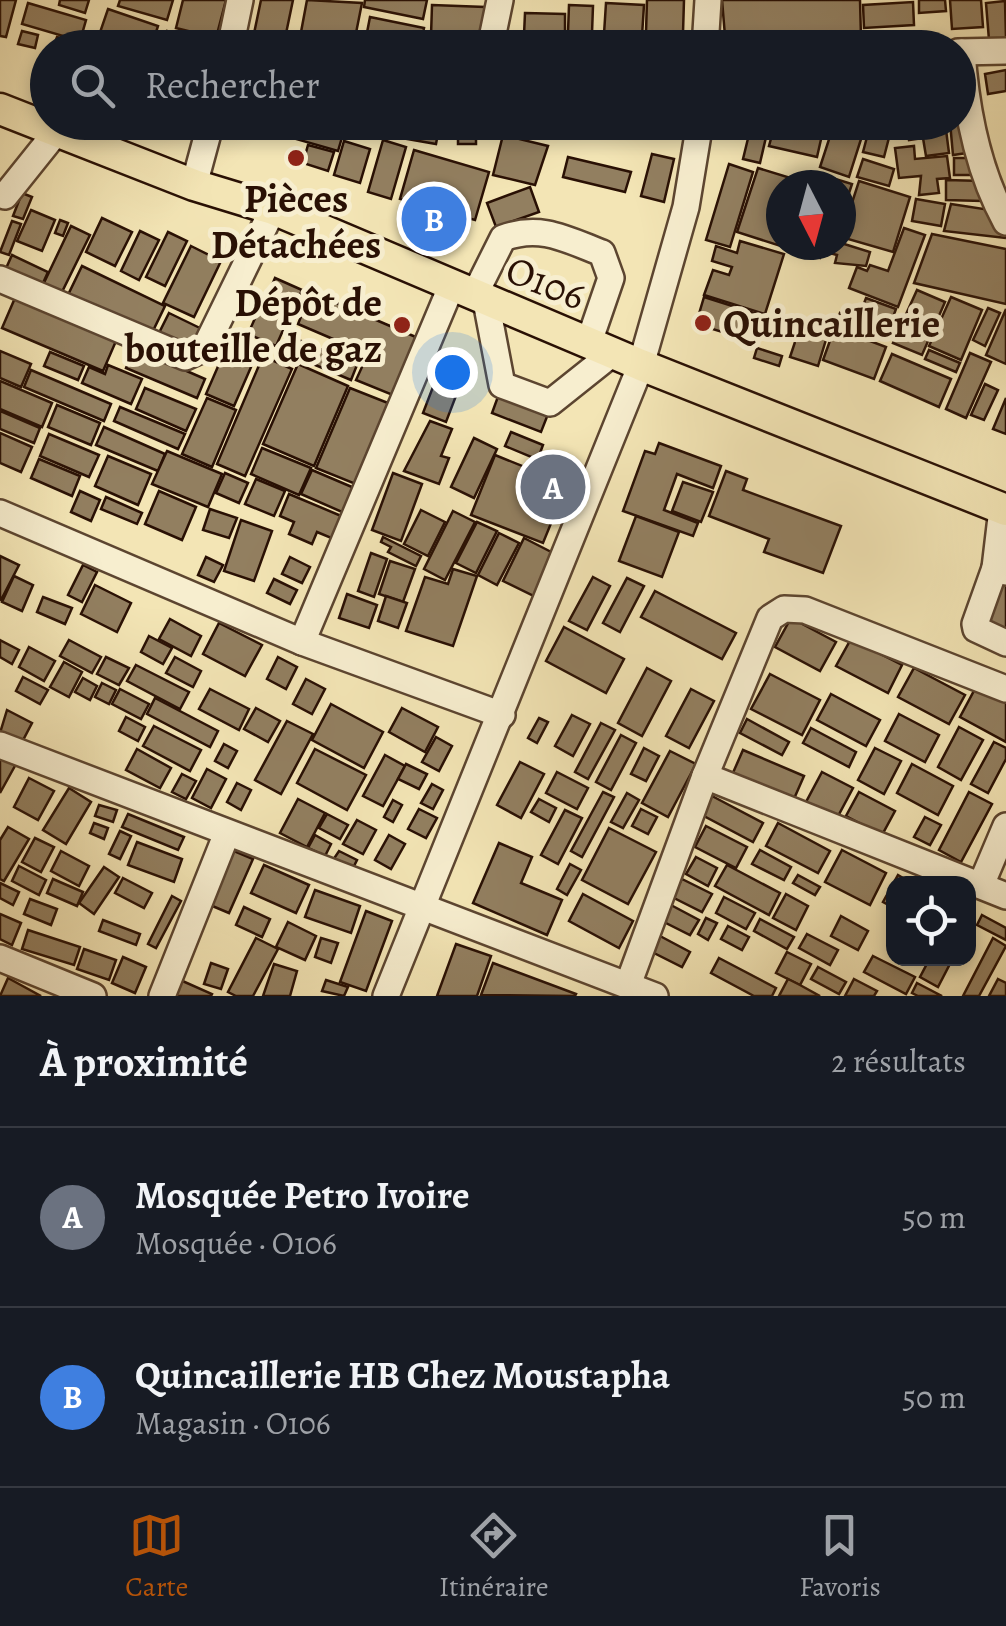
<!DOCTYPE html>
<html lang="fr">
<meta charset="utf-8">
<style>
:root{--surface:#171b24;--page:#242831;--text:#f1f3f6;--muted:#9ea1a6;--line:#363941;--accent:#b45309}
body{margin:0;font-family:Alegreya,serif;background:var(--page);color:var(--text)}
.controls{position:absolute;right:30px;bottom:30px;display:grid;overflow:hidden;border-radius:20px;box-shadow:0 5px 15px #0003}
.controls button{width:90px;height:90px;display:grid;place-items:center;padding:0;border:0;border-bottom:2px solid var(--line);background:var(--surface);color:var(--text);font:50px sans-serif}
.compass{position:absolute;left:766px;top:170px;width:90px;height:90px;border-radius:50%;background:var(--surface);box-shadow:0 5px 15px #0003;rotate:174deg}
.you{position:absolute;left:452px;top:372px;width:35px;height:35px;margin:-25px;border:8px solid #fff;border-radius:50%;background:#1a73e8;box-shadow:0 0 0 15px #1a73e833}
.badge{display:grid;place-items:center;width:65px;height:65px;border-radius:50%;background:var(--accent);color:#fff;font-size:32px;font-weight:700}
.pin{position:absolute;translate:-50% -50%;border:5px solid #fff;box-shadow:0 2px 10px #0006}
.list{margin:0;padding:0;list-style:none}
h2{display:flex;justify-content:space-between;align-items:center;height:130px;margin:0;padding:0 40px;font-size:42px}
h2 small{font-size:32px;font-weight:400;color:var(--muted)}
.list li{display:grid;grid-template-columns:65px 1fr auto;gap:30px;align-items:center;box-sizing:border-box;height:180px;padding:0 40px;border-top:2px solid var(--line)}
.list b{display:block;font-size:38px;white-space:nowrap}
.list p{margin:0;font-size:32px;white-space:nowrap;color:var(--muted)}
.list em{font-size:32px;font-style:normal;color:var(--muted)}
.icon{flex:none;width:55px;height:55px;fill:none;stroke:currentColor;stroke-width:2;stroke-linecap:round;stroke-linejoin:round}
.map{position:relative;flex:none;width:1006px;height:996px;overflow:hidden}
.search{position:absolute;background:var(--surface);box-shadow:0 5px 15px #0003;left:30px;right:30px;top:30px;height:110px;display:flex;align-items:center;gap:25px;box-sizing:border-box;padding:0 35px;border-radius:55px;color:var(--muted);font-size:38px}
.sheet{height:490px;background:var(--surface)}
nav{display:flex;justify-content:space-around;align-items:center;box-sizing:border-box;height:140px;border-top:2px solid var(--line);background:var(--surface);font-size:28px;color:var(--muted)}
nav a{display:grid;justify-items:center;gap:5px}
nav .on{color:var(--accent)}
.map>svg:first-child{display:block}
.building{fill:#927f60;stroke:#291004;stroke-width:2.5}
.lines{fill:none;stroke-linecap:round;stroke-linejoin:round}
.minor-casing{stroke:#5c4530;stroke-width:30}
.major-casing{stroke:#291004;stroke-width:35}
.minor{stroke:#f7eecf;stroke-width:25}
.major{stroke:#f3e5b5;stroke-width:30}
.poi-dot{fill:#8f2418;stroke:#f7eecf;stroke-width:4}
.labels{text-anchor:middle;stroke-width:10;stroke-linejoin:round;paint-order:stroke}
.poi-label{font-size:40px;font-weight:bold;fill:#291004;stroke:#f7eecf}
.street-label{font-size:40px;fill:#291004;stroke:#f7eecf}
</style>
<div class="map">
<svg width="1006" height="996" viewBox="0 0 1006 996">
<rect width="100%" height="100%" fill="#f3e5b5"/>
<filter id="stains"><feTurbulence type="fractalNoise" baseFrequency=".002" numOctaves="4"/><feColorMatrix values="0 0 0 0 .2 0 0 0 0 .09 0 0 0 0 .02 0 0 0 .5 -.17"/></filter>
<radialGradient id="worn" r=".72"><stop offset=".6" stop-color="#630" stop-opacity="0"/><stop offset="1" stop-color="#630" stop-opacity=".3"/></radialGradient>
<g class="building">
<path d="M0 0H16L6 37 0 36Z"/>
<path d="M60 0H89L85 13 59 5Z"/>
<path d="M120 0H173L167 20 118 6Z"/>
<path d="M183 0H226L216 38 176 28Z"/>
<path d="M261 0H293L283 48H251Z"/>
<path d="M307 0 362 3 353 48H298Z"/>
<path d="M365 0H427L423 19 364 7Z"/>
<path d="M647 0H684L683 33 646 32Z"/>
<path d="M722 0H860L861 38 726 48Z"/>
<path d="M919 0H945L946 11 919 13Z"/>
<path d="M950 0H981L983 27 952 29Z"/>
<path d="M1005 1 1006 39 989 40 986 3Z"/>
<path d="M913 2 914 25 864 28 863 5Z"/>
<path d="M28 3 86 20 80 41 22 24Z"/>
<path d="M606 3 644 5 642 36 604 34Z"/>
<path d="M432 5 485 7V37L431 36Z"/>
<path d="M569 5 593 6 592 33 568 32Z"/>
<path d="M108 9 158 26 151 48 96 44Z"/>
<path d="M525 13 565 14V36L524 35Z"/>
<path d="M370 17 424 28 420 48H364Z"/>
<path d="M22 31 38 35 35 48 18 44Z"/>
<path d="M167 31 223 43 222 48H163Z"/>
<path d="M57 37 88 47 53 48Z"/>
<path d="M1006 70V91L988 94 985 74Z"/>
<path d="M958 120 974 152 953 155 950 122Z"/>
<path d="M301 122 345 127 338 151 296 139Z"/>
<path d="M351 122H440L436 144 350 129Z"/>
<rect x="458" y="122" width="18" height="22"/>
<path d="M572 122H697V125Z"/>
<path d="M752 122 769 124 760 163 743 159Z"/>
<path d="M871 122H893L884 157 863 152Z"/>
<path d="M945 122 949 153 926 156 923 138 909 140 906 124Z"/>
<path d="M775 124 822 135 817 157 769 146Z"/>
<path d="M833 127 862 136 849 177 820 167Z"/>
<path d="M503 135 548 146 535 185 493 175Z"/>
<path d="M383 140 406 147 391 199 368 192Z"/>
<path d="M344 141 370 149 360 183 334 175Z"/>
<path d="M308 145 334 152 328 171 303 163Z"/>
<path d="M914 146 915 159 947 156 950 178 937 179 939 193 919 195 921 176 899 178 895 148Z"/>
<path d="M414 150 489 172 475 220 400 199Z"/>
<path d="M652 154 674 159 664 202 641 196Z"/>
<path d="M568 157 631 172 625 192 563 177Z"/>
<rect x="954" y="158" width="26" height="17"/>
<path d="M863 159 894 169 889 186 857 177Z"/>
<path d="M729 164 753 172 730 247 706 240Z"/>
<path d="M758 168 810 184 781 185V245H791L790 249 737 232Z"/>
<path d="M816 173 852 184 842 214 841 185H812Z"/>
<path d="M946 180 983 181 982 201 946 200Z"/>
<path d="M859 181 910 197 893 252 841 237Z"/>
<path d="M530 187 539 212 496 227 487 203Z"/>
<path d="M22 193 32 197 23 219 13 216Z"/>
<path d="M916 199 945 204 941 226 912 221Z"/>
<path d="M951 204 997 211 1006 238 944 231Z"/>
<path d="M31 210 55 220 42 251 17 241Z"/>
<path d="M102 218 132 232 115 266 86 252Z"/>
<path d="M60 220 68 223 63 236 55 233Z"/>
<path d="M12 221 21 224 9 255 0 252Z"/>
<path d="M71 226 90 235 59 298 41 289Z"/>
<path d="M904 228 925 235 898 307 849 288 857 267 867 271 870 265 888 271Z"/>
<path d="M140 231 159 240 139 280 121 271Z"/>
<path d="M168 232 187 241 165 286 146 277Z"/>
<path d="M932 234 1006 249V304L914 283Z"/>
<path d="M740 241 784 254 765 314 704 295 713 270 729 275 732 267 712 261 716 246 737 253Z"/>
<path d="M841 243 870 252 866 266 835 263 837 255 822 251 820 258 795 250 797 245Z"/>
<path d="M191 246 221 261 194 317 163 303Z"/>
<path d="M12 255 48 272 39 292 3 275Z"/>
<path d="M82 266 165 306 150 337 67 297Z"/>
<path d="M275 278 302 290 290 318 263 306Z"/>
<path d="M917 290 945 302 922 355 893 343Z"/>
<path d="M311 292 425 341 400 398 356 380 368 354 298 324Z"/>
<path d="M704 297 764 316 755 342 696 324Z"/>
<path d="M951 297 982 310 961 360 929 346Z"/>
<path d="M15 298 116 341 103 371 2 328Z"/>
<path d="M866 298 896 309 885 339 855 327Z"/>
<path d="M260 307 288 319 276 346 248 334Z"/>
<path d="M988 308 1000 313 985 346 973 340Z"/>
<path d="M1006 309V364L986 355Z"/>
<path d="M169 313 206 331 194 355 157 337Z"/>
<path d="M840 313 855 319 849 333 886 347 874 379 823 360Z"/>
<path d="M801 324 828 333 818 366 790 357Z"/>
<path d="M230 339 258 351 234 406 206 394Z"/>
<path d="M301 341 357 365 351 380 294 356Z"/>
<path d="M134 348 205 379 197 398 126 368Z"/>
<path d="M757 348 782 356 779 366 754 358Z"/>
<path d="M929 350 960 363 956 372 925 359Z"/>
<path d="M0 351 31 364 21 387 0 378Z"/>
<path d="M50 352 84 366 78 380 44 366Z"/>
<path d="M970 353 991 362 966 418 946 409Z"/>
<path d="M892 354 951 379 939 407 880 381Z"/>
<path d="M263 356 292 369 245 476 217 464Z"/>
<path d="M298 364 348 386 314 466 263 444Z"/>
<path d="M108 365 142 379 131 404 82 383 89 367 105 374Z"/>
<path d="M31 370 111 404 104 421 24 387Z"/>
<path d="M436 379 459 388 446 422 423 413Z"/>
<path d="M0 381 52 403 42 427 0 409Z"/>
<path d="M985 384 998 390 984 420 971 415Z"/>
<path d="M145 388 196 409 186 431 136 409Z"/>
<path d="M350 388 393 405 358 485 316 468Z"/>
<path d="M500 391 550 409 541 432 492 413Z"/>
<path d="M207 398 236 410 212 467 182 454Z"/>
<path d="M1006 398V434L993 429Z"/>
<path d="M57 405 100 423 91 445 48 427Z"/>
<path d="M120 407 185 434 178 449 114 421Z"/>
<path d="M0 411 40 428 34 443 0 429Z"/>
<path d="M430 421 452 429 441 456 449 458 439 484 404 471Z"/>
<path d="M104 427 165 454 158 471 96 445Z"/>
<path d="M511 432 543 445 540 453 556 459 553 466 505 446Z"/>
<path d="M0 433 32 447 21 472 0 463Z"/>
<path d="M49 434 99 455 89 477 40 456Z"/>
<path d="M474 438 497 449 474 498 451 487Z"/>
<path d="M659 443 721 466 713 488 677 474 664 510 698 523 693 536 623 511 645 451 655 454Z"/>
<path d="M262 448 311 468 299 495 251 474Z"/>
<path d="M167 451 222 474 208 507 152 484Z"/>
<path d="M495 455 567 484 543 543 471 515Z"/>
<path d="M108 456 151 474 138 505 95 486Z"/>
<path d="M39 459 80 476 72 496 31 478Z"/>
<path d="M312 470 359 490 349 515 301 494Z"/>
<path d="M726 471 747 479 743 490 841 526 823 573 764 552 769 539 709 516Z"/>
<path d="M225 473 248 483 239 503 216 493Z"/>
<path d="M393 473 422 484 401 541 372 530Z"/>
<path d="M256 479 285 491 274 516 245 504Z"/>
<path d="M683 482 713 492 701 522 672 511Z"/>
<path d="M80 491 100 500 91 521 71 512Z"/>
<path d="M159 491 196 507 182 540 145 524Z"/>
<path d="M289 494 346 518 336 540 317 532 312 544 289 534 294 522 280 516Z"/>
<path d="M106 497 142 513 137 524 101 509Z"/>
<path d="M210 509 237 518 229 538 203 530Z"/>
<path d="M421 510 445 522 428 556 404 544Z"/>
<path d="M453 511 475 522 445 580 424 569Z"/>
<path d="M636 516 679 532 662 577 619 561Z"/>
<path d="M241 520 272 531 254 581 224 571Z"/>
<path d="M477 522 497 531 476 573 456 563Z"/>
<path d="M499 533 519 543 497 585 478 575Z"/>
<path d="M383 537 421 556 416 566 388 552 391 547 381 542Z"/>
<path d="M524 538 559 556 538 598 503 581Z"/>
<path d="M371 553 387 559 374 597 358 591Z"/>
<path d="M0 556 19 565 1 600 0 599Z"/>
<path d="M206 557 223 565 214 582 198 575Z"/>
<path d="M290 557 310 567 302 583 282 574Z"/>
<path d="M390 561 415 569 403 602 379 594Z"/>
<path d="M83 565 97 572 82 602 68 595Z"/>
<path d="M453 569 477 576 453 646 406 631 425 577 448 584Z"/>
<path d="M14 576 33 585 22 611 2 602Z"/>
<path d="M593 577 610 586 587 630 569 621Z"/>
<path d="M627 578 644 586 620 632 603 623Z"/>
<path d="M274 579 297 590 290 604 267 593Z"/>
<path d="M1003 579 1006 580V640L982 629Z"/>
<path d="M95 585 131 603 117 632 81 614Z"/>
<path d="M655 591 736 633 722 659 641 617Z"/>
<path d="M347 594 377 605 369 628 339 618Z"/>
<path d="M386 596 407 603 398 628 378 621Z"/>
<path d="M43 597 72 608 65 624 37 612Z"/>
<path d="M791 618 836 642 820 671 775 647Z"/>
<path d="M170 619 201 636 191 656 159 639Z"/>
<path d="M219 623 262 645 245 676 203 654Z"/>
<path d="M564 627 624 659 606 693 546 661Z"/>
<path d="M149 636 172 648 163 664 141 652Z"/>
<path d="M851 639 902 665 888 693 836 666Z"/>
<path d="M0 640 19 650 12 664 0 657Z"/>
<path d="M69 640 101 657 92 673 60 656Z"/>
<path d="M29 647 55 661 44 681 19 667Z"/>
<path d="M106 657 129 668 119 685 97 674Z"/>
<path d="M175 657 201 671 193 687 166 673Z"/>
<path d="M278 657 297 667 286 689 267 679Z"/>
<path d="M64 662 82 672 69 697 50 687Z"/>
<path d="M136 665 189 692 180 709 127 681Z"/>
<path d="M647 668 671 681 642 736 618 723Z"/>
<path d="M914 668 965 695 949 724 898 697Z"/>
<path d="M770 674 820 700 802 735 751 709Z"/>
<path d="M23 677 48 690 40 704 16 691Z"/>
<path d="M83 678 97 686 90 700 75 692Z"/>
<path d="M306 679 325 689 312 714 293 704Z"/>
<path d="M102 683 116 690 109 704 95 697Z"/>
<path d="M976 687 1006 703V742L960 717Z"/>
<path d="M120 689 149 704 141 719 112 704Z"/>
<path d="M210 689 249 709 239 730 199 709Z"/>
<path d="M691 689 714 701 689 748 666 736Z"/>
<path d="M831 694 880 720 866 746 817 720Z"/>
<path d="M155 698 218 731 210 747 147 714Z"/>
<path d="M331 704 383 732 364 768 312 740Z"/>
<path d="M256 708 280 721 268 742 244 729Z"/>
<path d="M402 708 438 727 425 752 389 732Z"/>
<path d="M7 710 32 723 21 744 0 733Z"/>
<path d="M899 714 939 735 925 762 885 741Z"/>
<path d="M572 715 590 724 573 756 555 746Z"/>
<path d="M126 717 145 727 138 741 119 731Z"/>
<path d="M539 718 548 722 537 743 528 738Z"/>
<path d="M747 719 789 742 782 755 740 733Z"/>
<path d="M287 721 313 734 281 794 255 780Z"/>
<path d="M601 723 615 730 588 779 575 772Z"/>
<path d="M154 726 201 750 190 771 143 746Z"/>
<path d="M959 727 983 740 961 780 938 767Z"/>
<path d="M811 728 856 752 849 767 803 743Z"/>
<path d="M621 735 636 743 611 790 596 782Z"/>
<path d="M436 737 452 746 439 771 422 762Z"/>
<path d="M994 742 1006 748V759L988 793 971 784Z"/>
<path d="M224 744 237 751 228 768 215 761Z"/>
<path d="M644 748 659 756 646 781 631 774Z"/>
<path d="M875 748 901 761 884 794 858 780Z"/>
<path d="M137 749 171 768 160 788 126 770Z"/>
<path d="M315 749 366 775 347 810 297 783Z"/>
<path d="M743 750 804 776 793 801 732 775Z"/>
<path d="M670 751 696 764 668 817 642 803Z"/>
<path d="M0 755 16 764 0 793Z"/>
<path d="M385 755 405 766 383 806 363 796Z"/>
<path d="M520 762 544 774 521 818 497 805Z"/>
<path d="M406 764 427 774 419 789 398 779Z"/>
<path d="M912 764 953 786 938 815 897 793Z"/>
<path d="M207 769 226 779 211 808 192 798Z"/>
<path d="M557 772 588 788 577 809 546 793Z"/>
<path d="M822 772 853 788 837 818 806 802Z"/>
<path d="M182 774 196 781 186 799 172 792Z"/>
<path d="M29 778 54 791 38 820 14 807Z"/>
<path d="M237 783 251 790 241 810 227 802Z"/>
<path d="M432 784 443 790 433 809 421 803Z"/>
<path d="M69 788 91 802 66 844 43 830Z"/>
<path d="M603 792 614 797 582 857 571 851Z"/>
<path d="M859 792 895 811 882 835 846 816Z"/>
<path d="M969 792 992 804 961 862 939 850Z"/>
<path d="M627 793 639 800 623 828 611 822Z"/>
<path d="M712 796 763 823 753 842 702 815Z"/>
<path d="M298 799 325 813 307 847 280 833Z"/>
<path d="M539 799 556 808 549 822 531 812Z"/>
<path d="M393 800 402 805 393 822 384 817Z"/>
<path d="M99 805 117 810 113 822 95 816Z"/>
<path d="M419 809 437 818 426 838 408 829Z"/>
<path d="M641 809 657 817 648 834 632 826Z"/>
<path d="M565 810 582 818 558 864 541 855Z"/>
<path d="M128 814 184 837 178 850 122 827Z"/>
<path d="M327 814 348 825 340 839 319 828Z"/>
<path d="M925 817 941 825 930 845 914 837Z"/>
<path d="M357 820 376 830 363 854 343 844Z"/>
<path d="M94 823 108 828 104 839 90 833Z"/>
<path d="M778 823 830 851 818 873 766 846Z"/>
<path d="M706 826 747 847 736 868 695 847Z"/>
<path d="M8 827 29 839 4 881 0 879V840Z"/>
<path d="M609 828 656 852 628 904 582 880Z"/>
<path d="M120 831 131 836 120 859 109 854Z"/>
<path d="M315 835 331 844 325 856 308 848Z"/>
<path d="M389 835 405 844 391 869 375 860Z"/>
<path d="M35 838 54 847 41 872 22 862Z"/>
<path d="M137 842 182 859 174 882 128 865Z"/>
<path d="M499 843 532 857 521 883 562 900 547 935 473 903Z"/>
<path d="M760 850 791 867 784 880 752 864Z"/>
<path d="M842 850 886 873 870 905 825 882Z"/>
<path d="M61 851 89 866 79 886 51 871Z"/>
<path d="M234 851 253 859 229 913 210 905Z"/>
<path d="M339 851 357 860 352 870 333 860Z"/>
<path d="M696 857 717 868 708 886 686 874Z"/>
<path d="M570 864 581 870 567 895 557 889Z"/>
<path d="M264 865 309 885 296 913 251 893Z"/>
<path d="M727 865 780 893 769 915 715 886Z"/>
<path d="M19 866 46 880 39 895 12 881Z"/>
<path d="M104 867 119 877 94 914 79 903Z"/>
<path d="M798 875 820 887 815 895 793 883Z"/>
<path d="M898 875 913 884H894V908L883 902Z"/>
<path d="M123 878 152 893 144 908 115 893Z"/>
<path d="M53 879 83 892 77 906 47 893Z"/>
<path d="M682 879 712 894 702 912 672 897Z"/>
<path d="M0 883 19 892 13 905 0 898Z"/>
<path d="M315 890 360 906 351 933 305 917Z"/>
<path d="M583 894 633 921 619 948 569 921Z"/>
<path d="M786 894 808 906 796 930 773 918Z"/>
<path d="M172 896 181 901 156 948 148 944Z"/>
<path d="M724 897 755 913 746 929 716 913Z"/>
<path d="M30 899 57 909 51 925 24 914Z"/>
<path d="M669 904 699 920 690 935 660 920Z"/>
<path d="M244 907 270 919 262 937 236 925Z"/>
<path d="M366 911 392 921 366 991 340 982Z"/>
<path d="M0 914 21 923 12 945 0 939Z"/>
<path d="M982 915 1006 928V940L977 925Z"/>
<path d="M841 916 868 931 858 950 831 936Z"/>
<path d="M706 918 717 923 708 940 698 934Z"/>
<path d="M760 919 794 937 787 949 754 931Z"/>
<path d="M103 920 140 934 136 945 99 931Z"/>
<path d="M288 922 316 936 305 960 276 947Z"/>
<path d="M728 926 749 937 742 950 721 939Z"/>
<path d="M28 930 80 947 74 965 22 949Z"/>
<path d="M807 934 838 950 830 965 799 948Z"/>
<path d="M660 936 690 952 682 967 652 952Z"/>
<path d="M256 938 278 949 253 996H236L228 992Z"/>
<path d="M321 938 338 943 331 963 315 957Z"/>
<path d="M993 938 1006 946 979 996H963Z"/>
<path d="M456 944 491 956 477 996H437Z"/>
<path d="M84 949 116 960 109 980 77 969Z"/>
<path d="M787 952 811 964 800 985 776 973Z"/>
<path d="M873 956 915 977 906 994 864 972Z"/>
<path d="M123 957 146 967 135 993 112 983Z"/>
<path d="M719 958 776 988 772 996H754L711 973Z"/>
<path d="M930 958H953L938 987 920 977Z"/>
<path d="M211 963 228 969 221 989 204 984Z"/>
<path d="M493 963 576 994 575 996 481 995Z"/>
<path d="M274 964 297 971 290 996H263Z"/>
<path d="M818 967 846 982 839 994 811 979Z"/>
<path d="M8 978 41 996H0Z"/>
<path d="M178 979 212 994 211 996H171Z"/>
<path d="M788 979 800 985 820 996H779Z"/>
<path d="M854 979 877 991 874 996H845Z"/>
<path d="M998 979 1006 983V996H989Z"/>
<path d="M326 980 348 987 344 996 322 991Z"/>
<path d="M917 983 942 996H918L912 993Z"/>
</g>
<g class="lines">
<defs>
<g id="minor">
<path d="M230 48 240 0"/>
<path d="M490 48 500 0"/>
<path d="M705 48 708 0"/>
<path d="M958 52 1006 51"/>
<path d="M962 52C966 110 978 171 1006 222"/>
<path d="M194 185 211 122"/>
<path d="M5 196 57 131"/>
<path d="M0 279 185 357 205 348 273 209"/>
<path d="M474 296 503 238C540 224 566 239 602 253L611 278 589 342"/>
<path d="M486 301 502 385 550 403 614 352"/>
<path d="M1002 509 995 568 1006 572"/>
<path d="M0 513 302 642 502 715"/>
<path d="M995 568 975 624 976 629 1006 643"/>
<path d="M302 642 451 287"/>
<path d="M0 745 655 996"/>
<path d="M705 776 1006 896"/>
<path d="M981 885 1006 826"/>
<path d="M0 958 93 996"/>
<path d="M628 985 705 776 770 618 784 609 805 610 1006 689"/>
<path d="M162 996 227 833"/>
<path d="M386 996 641 365 686 207 700 122"/>
</g>
<path id="major" d="M0 109 194 185 273 209 641 365 1006 510"/>
</defs>
<use href="#minor" class="minor-casing"/>
<use href="#major" class="major-casing"/>
<use href="#minor" class="minor"/>
<use href="#major" class="major"/>
</g>
<g class="poi-dot">
<circle cx="296" cy="158" r="10"/>
<circle cx="703" cy="323" r="10"/>
<circle cx="402" cy="325" r="10"/>
</g>
<g class="labels">
<g class="poi-label">
<text x="296" y="212">Pièces<tspan x="296" dy="46">Détachées</tspan></text>
<text x="382" y="316" text-anchor="end">Dépôt de<tspan x="382" dy="46">bouteille de gaz</tspan></text>
<text x="723" y="337" text-anchor="start">Quincaillerie</text>
</g>
<g class="street-label">
<text transform="translate(546 282) rotate(22)" y="14">O106</text>
</g>
</g>
<rect width="100%" height="100%" filter="url(#stains)"/>
<rect width="100%" height="100%" fill="url(#worn)"/>
</svg>
<div class="controls">
<button><svg class="icon" aria-label="locate" viewBox="0 0 24 24"><circle cx="12" cy="12" r="6"/><path d="M12 2v4M12 18v4M2 12h4M18 12h4"/></svg></button>
</div>
<svg class="compass" viewBox="-18 -18 36 36"><path d="M0-13l5 13h-10z" fill="#e53935"/><path d="M0 13l5-13h-10z" fill="#9ea1a6"/></svg>
<div class="you"></div>
<div class="pin badge" style="left:553px;top:487px;background:#6b7280">A</div>
<div class="pin badge" style="left:434px;top:219px;background:#3f7fe0">B</div>
<div class="search"><svg class="icon" aria-label="search" viewBox="0 0 24 24"><circle cx="10" cy="10" r="6"/><path d="M15 15l6 6"/></svg>Rechercher</div>
</div>
<section class="sheet">
<h2>À proximité<small>2 résultats</small></h2>
<ul class="list">
<li><span class="badge" style="background:#6b7280">A</span><div><b>Mosquée Petro Ivoire</b><p>Mosquée · O106</p></div><em>50 m</em></li>
<li><span class="badge" style="background:#3f7fe0">B</span><div><b>Quincaillerie HB Chez Moustapha</b><p>Magasin · O106</p></div><em>50 m</em></li>
</ul>
</section>
<nav>
<a class="on"><svg class="icon" aria-label="map" viewBox="0 0 24 24"><path d="M3 6l6-2 6 2 6-2v14l-6 2-6-2-6 2zM9 4v14M15 6v14"/></svg>Carte</a>
<a><svg class="icon" aria-label="directions" viewBox="0 0 24 24"><path d="M12 3l9 9-9 9-9-9zM9 14v-3h6M13 9l2 2-2 2"/></svg>Itinéraire</a>
<a><svg class="icon" aria-label="saved" viewBox="0 0 24 24"><path d="M7 4h10v16l-5-4-5 4z"/></svg>Favoris</a>
</nav>
